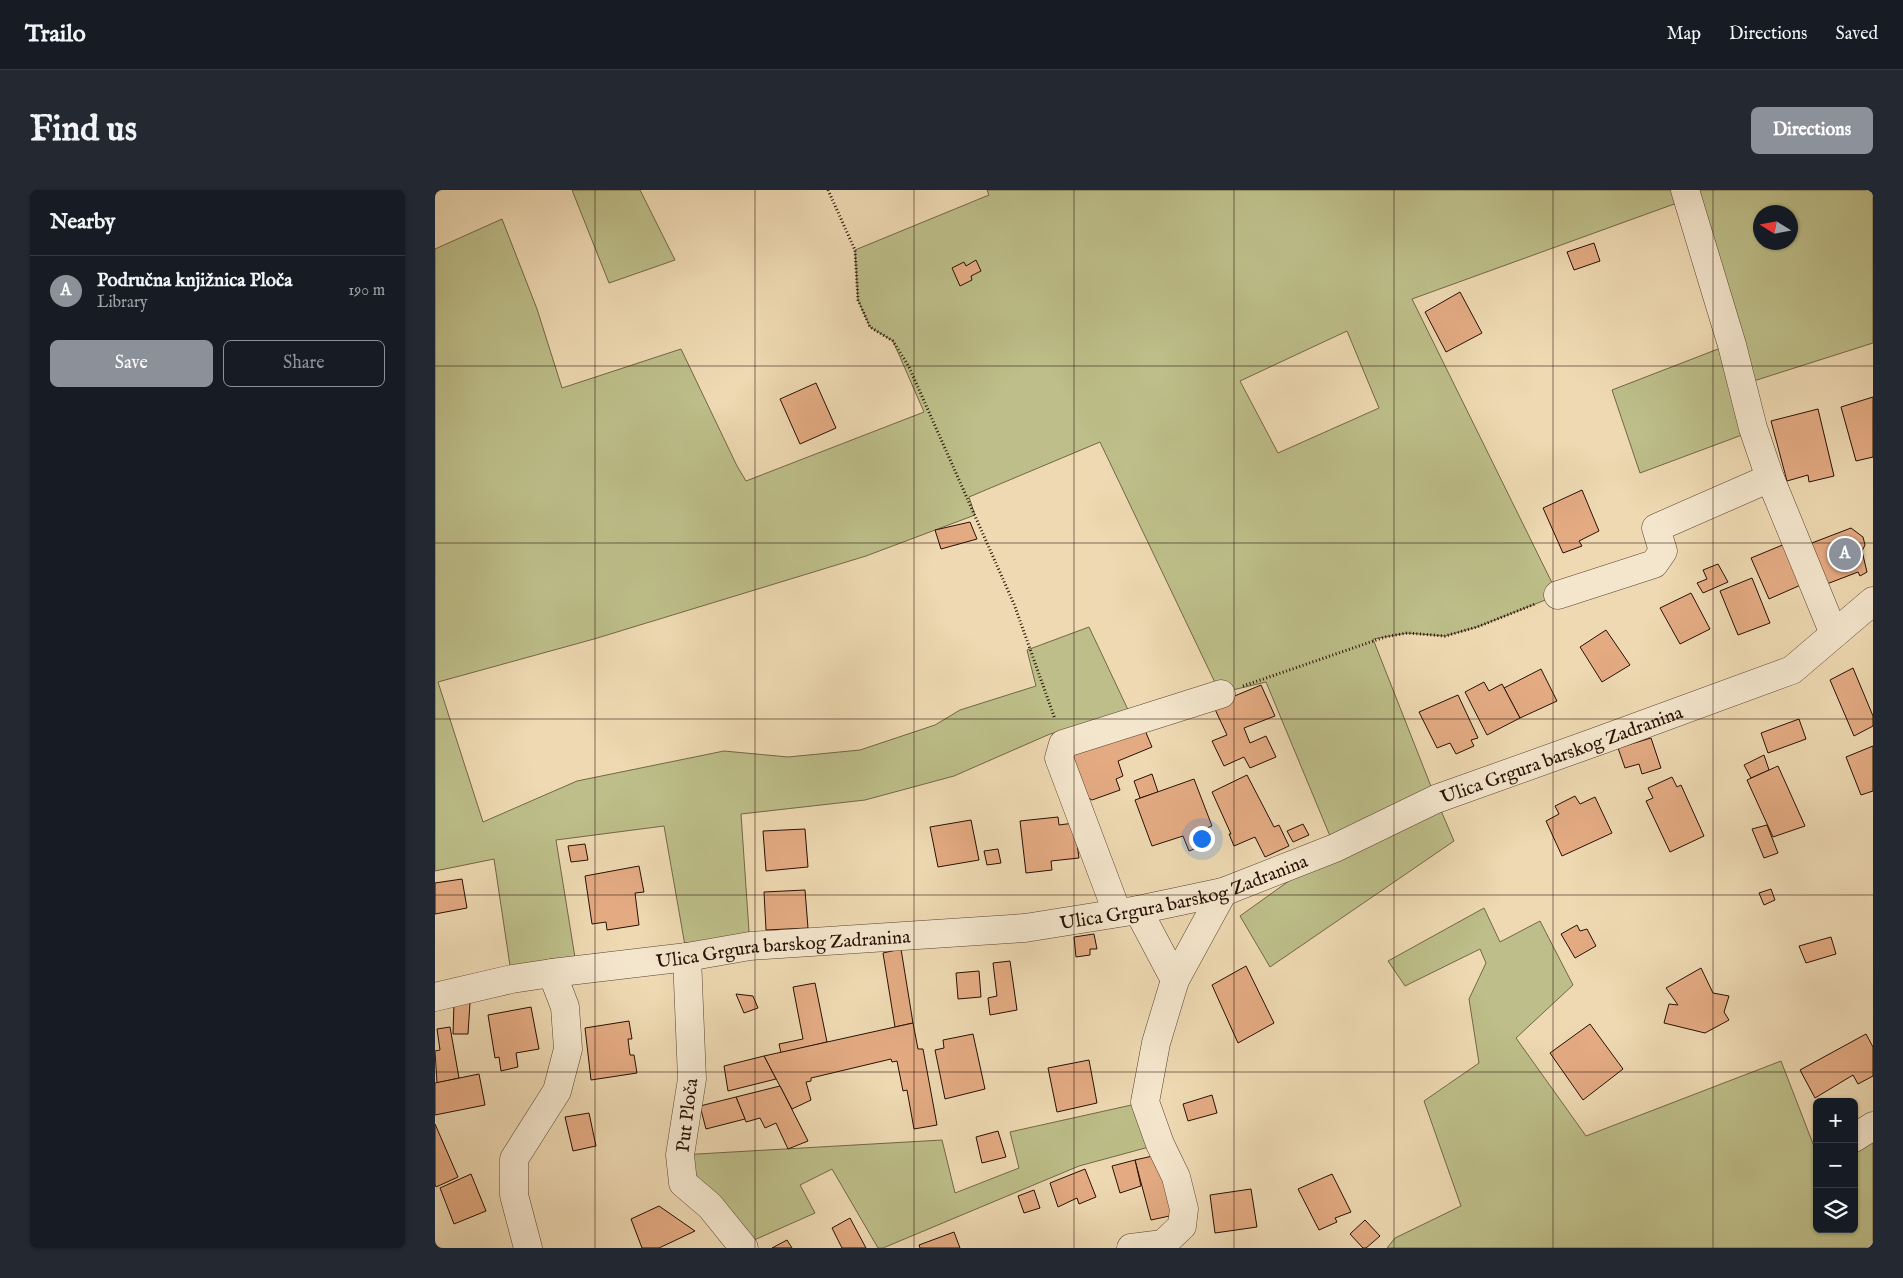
<!DOCTYPE html>
<meta charset="utf-8">
<style>
:root{--surface:#171b24;--page:#242831;--text:#f1f3f6;--muted:#9ea1a6;--line:#363941;--accent:#8c9099}
body{margin:0;font-family:"IM FELL English",serif;background:var(--page);color:var(--text)}
.controls{position:absolute;right:15px;bottom:15px;display:grid;overflow:hidden;border-radius:8px;box-shadow:0 1px 4px #0004}
.controls button{width:45px;height:45px;display:grid;place-items:center;padding:0;border:0;border-bottom:1px solid var(--line);background:var(--surface);color:var(--text);font:25px sans-serif}
.compass{position:absolute;left:1318px;top:15px;width:45px;height:45px;border-radius:50%;background:var(--surface);box-shadow:0 1px 4px #0004;rotate:281deg}
.you{position:absolute;left:766px;top:648px;width:18px;height:18px;margin:-12px;border:4px solid #fff;border-radius:50%;background:#1a73e8;box-shadow:0 0 0 8px #1a73e833}
.badge{display:grid;place-items:center;width:32px;height:32px;border-radius:50%;background:var(--accent);color:#fff;font-size:16px;font-weight:700}
.pin{position:absolute;translate:-50% -50%;border:2px solid #fff;box-shadow:0 1px 5px #0006}
.list{margin:0;padding:0;list-style:none}
h2{display:flex;justify-content:space-between;align-items:center;height:65px;margin:0;padding:0 20px;font-size:21px}
h2 small{font-size:16px;font-weight:400;color:var(--muted)}
.list li{display:grid;grid-template-columns:32px 1fr auto;gap:15px;align-items:center;box-sizing:border-box;height:70px;padding:0 20px;border-top:1px solid var(--line)}
.list b{display:block;font-size:19px;white-space:nowrap}
.list p{margin:0;font-size:16px;white-space:nowrap;color:var(--muted)}
.list em{font-size:16px;font-style:normal;color:var(--muted)}
.actions{display:flex;gap:10px;padding:15px 20px}
.actions a{flex:1;padding:11px 0;border:1px solid var(--accent);border-radius:8px;text-align:center;font-size:18px;color:var(--accent)}
.actions .main{background:var(--accent);color:#fff}
.icon{flex:none;width:28px;height:28px;fill:none;stroke:currentColor;stroke-width:2;stroke-linecap:round;stroke-linejoin:round}
.map{position:relative;flex:none;width:1438px;height:1058px;overflow:hidden;border-radius:8px}
header{display:flex;align-items:center;gap:30px;box-sizing:border-box;height:70px;padding:0 25px;background:var(--surface);border-bottom:1px solid var(--line)}
header strong{font-size:24px}
nav{display:flex;gap:28px;margin-inline-start:auto;font-size:18px}
.intro{display:flex;align-items:center;justify-content:space-between;box-sizing:border-box;height:120px;padding:0 30px}
h1{margin:0;font-size:35px}
.button{padding:12px 22px;border-radius:8px;background:var(--accent);color:#fff;font-size:18px;font-weight:700}
main{display:flex;gap:30px;padding:0 30px}
aside{flex:1;background:var(--surface);border-radius:8px;box-shadow:0 1px 4px #0004}
.map>svg:first-child{display:block}
.green{fill:#bdbe89;stroke:#726747;fill-rule:evenodd}
.building{fill:#e4ab83;stroke:#281005}
.lines{fill:none;stroke-linecap:round;stroke-linejoin:round}
.minor-casing{stroke:#5a4230;stroke-width:29}
.path{stroke:#281005;stroke-width:3;stroke-dasharray:1 2.5;stroke-linecap:butt}
.minor{stroke:#f4e6cd;stroke-width:28}
.grid{fill:none;stroke:#281005;stroke-width:1;stroke-opacity:0.55}
.labels{text-anchor:middle;stroke-width:5;stroke-linejoin:round;paint-order:stroke}
.street-label{font-size:19px;fill:#281005;stroke:#f4e6cd}
</style>
<header>
<strong>Trailo</strong>
<nav><a>Map</a><a>Directions</a><a>Saved</a></nav>
</header>
<div class="intro"><h1>Find us</h1><a class="button">Directions</a></div>
<main>
<aside>
<h2>Nearby<small></small></h2>
<ul class="list">
<li><span class="badge">A</span><div><b>Područna knjižnica Ploča</b><p>Library</p></div><em>190 m</em></li>
</ul>
<div class="actions"><a class="main">Save</a><a>Share</a></div>
</aside>
<div class="map">
<svg width="1438" height="1058" viewBox="0 0 1438 1058">
<rect width="100%" height="100%" fill="#eed9b2"/>
<filter id="stains"><feTurbulence type="fractalNoise" baseFrequency=".004" numOctaves="4"/><feColorMatrix values="0 0 0 0 .2 0 0 0 0 .09 0 0 0 0 .02 0 0 0 .5 -.17"/></filter>
<radialGradient id="worn" r=".72"><stop offset=".6" stop-color="#630" stop-opacity="0"/><stop offset="1" stop-color="#630" stop-opacity=".3"/></radialGradient>
<g class="green">
<path d="M137 0H205L240 70 174 93Z"/>
<path d="M552 0H1438V153L1306 195 1307 245 1205 283 1177 200 1296 154 1253 9 977 109 1123 405 1042 437 1010 446 972 443 938 449 1001 609 1019 651 835 777 805 726 900 658 831 492 785 503 665 252 534 307 540 325 431 366 159 449 3 492 48 632 142 591 289 561 353 567 425 560 500 535 525 520 601 496 592 460 654 437 695 524 615 544 519 586 430 610 306 624 315 756 252 767 229 636 121 650 142 780 77 789 59 669 0 681V59L67 29 102 119 127 198 246 159 302 276 311 291 489 222 458 151 435 137 423 110 420 60 554 5ZM1326 22H1356V52H1326ZM912 141 944 218 843 263 805 191Z"/>
<path d="M1049 718 1065 752 1105 731 1138 795 1081 848 1151 946 1346 871 1382 964V1039H1419V948L1438 936V1058H952L960 1048 1026 1016 989 911 1044 873 1034 809 1051 773 1045 759 970 796 953 771Z"/>
<path d="M710 912 725 954 644 976 448 1058H443L397 979 365 995 380 1023 308 1055 245 965 507 950 520 1003 584 978 575 942Z"/>
</g>
<g class="building">
<path d="M1159 53 1165 71 1139 80 1132 62Z"/>
<path d="M541 70 546 81 536 86 537 90 525 96 517 78 529 72 531 76Z"/>
<path d="M1025 102 1047 143 1011 162 990 122Z"/>
<path d="M381 193 401 238 365 254 345 209Z"/>
<path d="M1438 207V267L1421 271 1406 217Z"/>
<path d="M1383 219 1399 286 1374 292 1373 285 1352 291 1336 231Z"/>
<path d="M1147 300 1164 341 1144 351 1147 356 1128 363 1108 318Z"/>
<path d="M535 332 542 349 506 359 500 340Z"/>
<path d="M1416 338 1428 347 1430 355 1427 361 1432 382 1425 386 1423 382 1384 397 1369 356Z"/>
<path d="M1350 354 1368 394 1334 409 1316 368Z"/>
<path d="M1283 374 1293 392 1268 403 1262 393 1272 389 1268 380Z"/>
<path d="M1317 388 1335 433 1303 445 1285 401Z"/>
<path d="M1256 403 1275 439 1245 454 1225 418Z"/>
<path d="M1171 440 1195 475 1167 492 1145 457Z"/>
<path d="M1418 478 1438 526V536L1419 546 1395 490Z"/>
<path d="M1106 479 1122 511 1085 528 1069 498Z"/>
<path d="M1049 492 1054 501 1067 494 1085 528 1052 545 1030 502Z"/>
<path d="M826 495 840 526 809 538 815 553 831 546 841 567 815 578 809 567 789 576 777 551 792 545 778 515Z"/>
<path d="M1023 505 1043 548 1036 550 1039 556 1021 564 1015 553 1002 558 984 522Z"/>
<path d="M1364 529 1371 549 1333 563 1326 543Z"/>
<path d="M709 538 717 557 683 571 688 586 681 589 685 600 657 610 647 604 632 566Z"/>
<path d="M1216 548 1226 578 1207 584 1204 574 1190 578 1183 558Z"/>
<path d="M1438 556V601L1426 605 1411 567Z"/>
<path d="M1329 565 1334 580 1316 588 1309 575Z"/>
<path d="M1343 576 1370 636 1338 647 1312 590Z"/>
<path d="M717 584 723 602 705 608 699 591Z"/>
<path d="M812 585 839 637 844 635 854 656 830 667 820 647 799 656 794 644H796L777 602Z"/>
<path d="M1237 587 1242 597 1246 595 1269 646 1235 662 1211 611 1218 608 1213 598Z"/>
<path d="M759 589 777 636 764 641 770 655 754 661 748 646 717 656 700 610Z"/>
<path d="M1140 606 1145 614 1160 607 1177 643 1127 666 1111 631 1124 624 1120 616Z"/>
<path d="M623 627 624 635 639 633 644 668 616 671 617 680 591 683 585 631Z"/>
<path d="M536 630 544 670 503 677 495 637Z"/>
<path d="M868 634 874 645 858 652 852 641Z"/>
<path d="M1332 635 1343 663 1329 668 1317 639Z"/>
<path d="M370 639 373 677 331 681 328 641Z"/>
<path d="M150 654 153 670 136 672 133 656Z"/>
<path d="M563 659 566 673 552 675 549 661Z"/>
<path d="M204 676 209 702 200 703 204 735 172 740 171 732 157 734 150 686Z"/>
<path d="M27 689 32 718 0 724V693Z"/>
<path d="M1336 699 1340 710 1329 715 1324 703Z"/>
<path d="M370 700 373 738 331 740 329 702Z"/>
<path d="M1142 735 1145 741 1152 739 1161 756 1140 768 1126 744Z"/>
<path d="M659 744 662 759H655V765L641 767 639 747Z"/>
<path d="M1396 747 1401 764 1371 773 1364 756Z"/>
<path d="M466 759 478 833 460 837 448 763Z"/>
<path d="M575 771 582 820 555 825 553 808 562 806 558 773Z"/>
<path d="M811 776 839 833 803 853 777 795Z"/>
<path d="M1266 778 1278 803 1294 806 1289 822 1294 830 1270 843 1229 833 1234 814 1243 815 1231 798Z"/>
<path d="M544 781 546 807 523 809 521 783Z"/>
<path d="M380 793 392 852 346 863 344 854 368 849 358 797Z"/>
<path d="M301 804 318 806 323 818 309 823Z"/>
<path d="M19 813H35L33 844H18Z"/>
<path d="M96 817 104 859 81 863 83 877 66 881 64 867 60 868 53 825Z"/>
<path d="M194 831 197 849H193L195 865H199L202 883 156 890 150 838Z"/>
<path d="M478 833 483 859H488L502 935 479 939 472 900 468 901 462 871 457 872 456 869 376 888V891L371 892 376 910 357 919 329 866Z"/>
<path d="M1155 834 1188 879 1148 910 1115 863Z"/>
<path d="M15 837 24 888 2 893 0 861 5 860 2 839Z"/>
<path d="M538 844 550 899 510 909 500 860 509 858 508 850Z"/>
<path d="M1431 844 1438 857V886L1423 894 1418 885 1380 908 1365 880Z"/>
<path d="M329 866 341 889 293 901 289 876Z"/>
<path d="M654 870 662 913 622 922 613 878Z"/>
<path d="M44 884 50 915 0 925V893Z"/>
<path d="M345 896 373 951 353 959 341 933 330 938 325 928 311 932 301 907Z"/>
<path d="M777 905 782 923 753 931 748 914Z"/>
<path d="M301 907 310 929 271 939 265 916Z"/>
<path d="M154 923 161 956 138 961 130 927Z"/>
<path d="M0 934 23 987 1 997 0 994Z"/>
<path d="M563 941 571 967 547 973 541 947Z"/>
<path d="M722 965 739 1025 716 1030 700 970Z"/>
<path d="M700 970 706 996 685 1003 677 976Z"/>
<path d="M650 979 661 1007 644 1014 642 1008 623 1017 615 993Z"/>
<path d="M36 984 51 1021 19 1034 5 998Z"/>
<path d="M897 984 916 1022 900 1028 902 1032 884 1040 863 999Z"/>
<path d="M816 999 822 1037 780 1043 775 1005Z"/>
<path d="M599 1000 605 1018 589 1023 583 1006Z"/>
<path d="M224 1016 260 1041 224 1058H207L196 1029Z"/>
<path d="M415 1028 431 1058H407L397 1038Z"/>
<path d="M930 1030 945 1046 931 1058H928L915 1044Z"/>
<path d="M519 1042 525 1058H485L484 1055Z"/>
<path d="M352 1050 357 1058H337Z"/>
</g>
<g class="lines">
<defs>
<g id="minor">
<path d="M1250 0 1297 155 1318 238 1335 288 1399 444"/>
<path d="M1123 405 1219 374 1228 361 1221 338 1335 288"/>
<path d="M703 720 740 790"/>
<path d="M682 722 624 568 628 554 786 504"/>
<path d="M252 767 257 889 245 965 248 993 275 1016 309 1058"/>
<path id="s1" d="M0 807 77 789 117 783 252 767 315 756 590 738 703 720 788 702 900 658 1001 609 1166 550 1357 480 1438 411"/>
<path d="M1419 948 1438 936"/>
<path d="M93 1058 79 1005V969L122 901 133 859 130 817 117 783"/>
<path d="M696 1058 728 1054 747 1036 749 1019 741 987 725 954 710 912 721 853 740 790 788 702"/>
</g>
</defs>
<use href="#minor" class="minor-casing"/>
<g class="path">
<path d="M393 0 420 60 423 110 435 137 458 151 474 177 579 414 620 529"/>
<path d="M808 496 950 447 972 443 1010 446 1042 437 1100 414"/>
</g>
<use href="#minor" class="minor"/>
</g>
<path class="grid" d="M160 0V1058M320 0V1058M479 0V1058M639 0V1058M799 0V1058M959 0V1058M1118 0V1058M1278 0V1058M0 176H1438M0 353H1438M0 529H1438M0 705H1438M0 882H1438"/>
<g class="labels">
<g class="street-label">
<text dy="7" stroke="none"><textPath href="#s1" startOffset="1162">Ulica Grgura barskog Zadranina</textPath></text>
<text dy="7" stroke="none"><textPath href="#s1" startOffset="758">Ulica Grgura barskog Zadranina</textPath></text>
<text dy="7" stroke="none"><textPath href="#s1" startOffset="352">Ulica Grgura barskog Zadranina</textPath></text>
<text transform="translate(251 925) rotate(-83)" y="7">Put Ploča</text>
</g>
</g>
<rect width="100%" height="100%" filter="url(#stains)"/>
<rect width="100%" height="100%" fill="url(#worn)"/>
</svg>
<div class="controls">
<button>+</button>
<button>−</button>
<button><svg class="icon" aria-label="layers" viewBox="0 0 24 24"><path d="M12 4l9 5-9 5-9-5zM3 14l9 5 9-5"/></svg></button>
</div>
<svg class="compass" viewBox="-18 -18 36 36"><path d="M0-13l5 13h-10z" fill="#e53935"/><path d="M0 13l5-13h-10z" fill="#9ea1a6"/></svg>
<div class="you"></div>
<div class="pin badge" style="left:1410px;top:364px">A</div>
</div>
</main>
